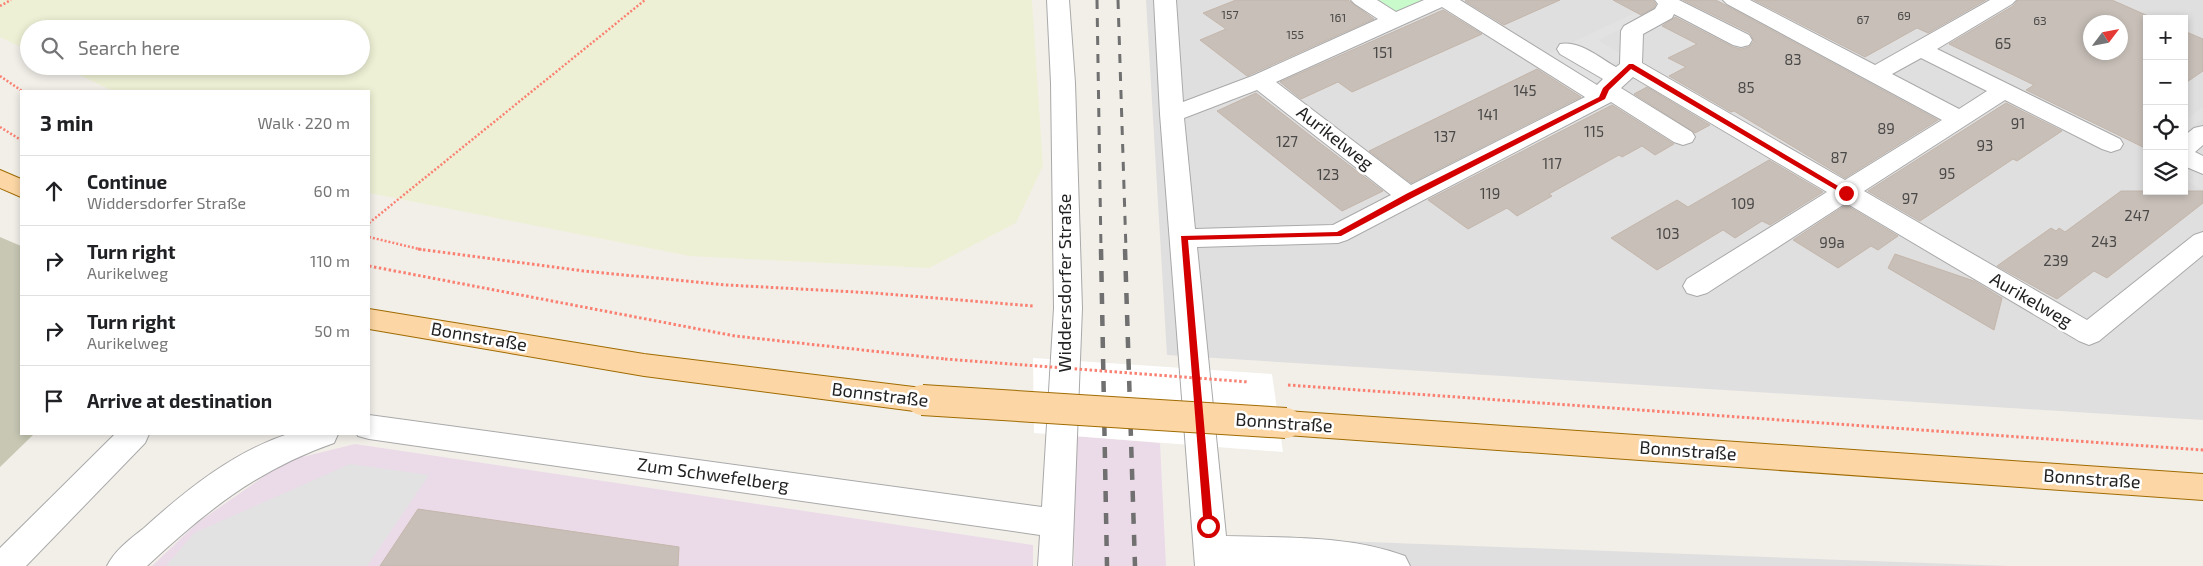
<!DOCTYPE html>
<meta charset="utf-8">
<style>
:root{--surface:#fff;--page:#f6f6f6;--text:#202124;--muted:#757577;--line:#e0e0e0}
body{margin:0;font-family:"Exo 2",sans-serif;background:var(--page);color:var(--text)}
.controls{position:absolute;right:15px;top:15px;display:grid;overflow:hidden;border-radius:0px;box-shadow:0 2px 8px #0003}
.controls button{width:45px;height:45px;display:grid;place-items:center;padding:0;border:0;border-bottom:1px solid var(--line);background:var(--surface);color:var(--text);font:25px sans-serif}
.compass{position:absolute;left:2083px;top:15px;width:45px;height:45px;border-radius:50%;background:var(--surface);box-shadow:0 2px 8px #0003;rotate:58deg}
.stop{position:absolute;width:15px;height:15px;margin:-11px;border:4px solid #d40000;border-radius:50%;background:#fff}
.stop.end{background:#d40000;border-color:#fff;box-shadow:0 1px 5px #0008}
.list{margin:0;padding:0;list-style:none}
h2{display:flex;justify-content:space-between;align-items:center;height:65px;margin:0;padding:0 20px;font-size:21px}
h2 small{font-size:16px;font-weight:400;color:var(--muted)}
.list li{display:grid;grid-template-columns:32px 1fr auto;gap:15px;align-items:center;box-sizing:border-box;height:70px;padding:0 20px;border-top:1px solid var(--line)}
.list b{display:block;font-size:19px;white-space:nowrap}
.list p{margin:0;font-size:16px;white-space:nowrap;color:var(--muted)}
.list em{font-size:16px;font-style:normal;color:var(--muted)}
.icon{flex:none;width:28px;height:28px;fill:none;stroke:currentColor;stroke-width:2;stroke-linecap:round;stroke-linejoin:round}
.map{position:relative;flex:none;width:2203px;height:566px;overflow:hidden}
.search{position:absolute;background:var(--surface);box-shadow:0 2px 8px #0003;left:20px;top:20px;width:350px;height:55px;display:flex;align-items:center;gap:12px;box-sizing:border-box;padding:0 18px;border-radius:28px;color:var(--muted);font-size:19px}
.panel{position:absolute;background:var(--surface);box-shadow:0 2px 8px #0003;left:20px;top:90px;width:350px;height:345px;border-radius:0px}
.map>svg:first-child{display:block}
.residential{fill:#e0dfdf;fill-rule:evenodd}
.industrial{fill:#ebdbe8}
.construction{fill:#c7c7b4}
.farmland{fill:#eef0d5}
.park{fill:#c8facc}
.parking{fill:#e2e2e2}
.pier{fill:#fff}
.building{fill:#c7bfb8;stroke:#c4b6ab;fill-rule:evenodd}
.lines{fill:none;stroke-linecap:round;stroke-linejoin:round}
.minor-casing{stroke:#a9a9a9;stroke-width:2}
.major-casing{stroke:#a06b00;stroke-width:2}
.path-far1{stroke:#fa8072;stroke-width:2.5;stroke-dasharray:2 2;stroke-linecap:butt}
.path{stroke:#fa8072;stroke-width:3;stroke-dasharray:2.5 2.5;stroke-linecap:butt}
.minor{fill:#fff;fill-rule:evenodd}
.major{fill:#fcd6a4;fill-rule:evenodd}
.rail-far1{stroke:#707070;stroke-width:3;stroke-dasharray:9 9;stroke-linecap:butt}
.rail{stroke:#707070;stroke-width:4.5;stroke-dasharray:11 11;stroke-linecap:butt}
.major-bridge-casing{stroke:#a06b00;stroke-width:32;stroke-linecap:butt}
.path-bridge{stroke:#fa8072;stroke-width:3;stroke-dasharray:2.5 2.5;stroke-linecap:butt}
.major-bridge{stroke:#fcd6a4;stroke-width:30}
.route{fill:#d40000}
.labels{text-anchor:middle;stroke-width:5;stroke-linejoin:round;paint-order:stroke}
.far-number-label{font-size:12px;fill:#4b4948}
.number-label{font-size:15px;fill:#4b4948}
.street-label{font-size:18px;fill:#222;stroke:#fff}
</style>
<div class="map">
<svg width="2203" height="566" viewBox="0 0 2203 566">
<rect width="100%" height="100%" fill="#f2efe9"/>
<g class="residential">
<path d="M1146 0H2203V420L1167 355ZM2147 19H2184V191H2147ZM2090 22H2120V52H2090Z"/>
<path d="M1266 538 1843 560 2011 566H1269Z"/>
</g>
<g class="industrial">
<path d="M1075 436 1160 443 1166 566H1074Z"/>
<path d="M355 444 1033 545V566H152L197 523 286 461Z"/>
</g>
<path class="construction" d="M0 237 21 246V434H34L0 467Z"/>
<path class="farmland" d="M0 0H1032L1043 166 1016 223 929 268 689 256 369 193V91H113L61 66H361V29H29V51L0 37Z"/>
<path class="park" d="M1368 0H1434L1396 17Z"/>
<g class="parking">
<path d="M1643 9 1652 14 1598 40 1626 57 1610 64 1573 42Z"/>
<path d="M1555 51 1603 79 1588 87 1540 58Z"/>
<path d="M2203 107V119L2184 133V121Z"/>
<path d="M2184 165 2203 174V190L2184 180Z"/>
<path d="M350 464 429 475 367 566H166L194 533Z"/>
</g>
<path class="pier" d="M1033 358 1272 374 1283 452 1034 433Z"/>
<g class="building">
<path d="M1236 0H1348L1374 19 1247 76 1200 40 1226 29 1203 13Z"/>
<path d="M1467 0H1560L1504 25 1465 1Z"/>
<path d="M1613 0H1653L1656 4 1654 8 1641 15Z"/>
<path d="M1683 0H1716L1938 120 1845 178 1734 111 1731 112 1669 76 1686 67 1668 58 1697 44 1662 26 1675 17 1733 47 1741 49 1749 47 1754 41 1750 33Z"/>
<path d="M1754 0H1986L1928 33 1917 28 1865 57Z"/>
<path d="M2018 0H2112L2155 19H2147V149L2026 90 2034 85 1949 44 2013 6ZM2090 22H2120V52H2090Z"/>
<path d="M1443 10 1482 34 1352 92 1338 82 1301 99 1280 82Z"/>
<path d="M2184 31 2203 39V71L2184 84Z"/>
<path d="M1537 69 1581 97 1411 183 1369 151Z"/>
<path d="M1647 87 1710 125 1695 133 1634 94Z"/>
<path d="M1256 93 1316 140 1383 191 1342 211 1217 111Z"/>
<path d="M2006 103 2062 131 2017 161 2013 159 1920 221 1868 191Z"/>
<path d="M1612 105 1674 144 1655 155 1642 146 1622 157 1619 155 1549 194 1552 196 1517 216 1507 208 1468 229 1428 200Z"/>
<path d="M1769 160 1823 192 1770 225 1762 221 1735 238 1723 230 1657 270 1611 238 1677 200 1688 207Z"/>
<path d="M2121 191H2203V203L2107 278 2094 271 2057 299 1997 266 2051 228 2056 231 2059 228 2065 232Z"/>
<path d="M1846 205 1898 236 1878 250 1871 246 1838 268 1793 240Z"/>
<path d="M1895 254 1974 281 2002 298 1994 330 1888 268Z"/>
<path d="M418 509 679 547 678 566H380Z"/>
</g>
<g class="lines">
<defs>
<g id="minor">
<path d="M1047 0H1069L1075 83 1082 308 1072 566H1038L1040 535 369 439 358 436 357 434H369V415L1042 507 1054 308 1051 83Z"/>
<path d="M1154 0H1176L1183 102 1252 76 1378 19 1355 4 1351 0H1377L1396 12 1424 0H1460L1597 85 1603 79 1560 54 1557 49 1560 44C1579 40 1600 58 1616 67L1620 64 1621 31 1624 26 1655 9 1658 4 1655 0H1679L1749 35 1752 40 1749 45 1741 47 1733 45 1674 14 1672 18 1643 34 1642 63 1845 180 1942 120 1727 4 1723 0H1750L1875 65 1990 0H2016L2012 4 1937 49 2120 139 2123 144 2120 149 2111 152 2102 149 2005 100 1864 191 2087 320 2194 235 2203 232V255L2099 341 2089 345 2079 341 1846 203 1707 293 1697 296 1687 293 1683 286 1687 279 1827 192 1633 77 1621 88 1692 132 1695 137 1692 142 1683 145 1674 142 1611 102 1347 240 1338 243 1197 247 1226 536C1285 538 1349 535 1405 556L1410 566H1195L1160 114ZM1442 7 1585 97 1411 185 1276 82ZM1921 58 1987 91 1959 109 1892 74ZM1257 90 1391 195 1333 225 1195 229 1184 118Z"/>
<path d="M2203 126V145L2195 152 2203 156V174L2184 166V136L2194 128Z"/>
<path d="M115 434H149L145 443 26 566H0V548Z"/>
<path d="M288 434H338L334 443C257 470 206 511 147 566H107C115 550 130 539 144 528 186 490 233 452 288 434Z"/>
</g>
<g id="major">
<path d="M0 170 21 179V197L0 188Z"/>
<path d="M369 309 644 354 922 388 933 392 937 400 933 408 922 412 644 376 369 329Z"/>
<path d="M1286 411 2203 474V500L1286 435 1275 432 1271 423 1275 414Z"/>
</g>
</defs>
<use href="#minor" class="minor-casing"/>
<use href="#major" class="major-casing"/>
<g class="path-far1">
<path d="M0 6 11 0"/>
<path d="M0 76 22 91"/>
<path d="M0 127 21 140"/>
<path d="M369 223 645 0"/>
<path d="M369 237 423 250"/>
</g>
<g class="path">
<path d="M418 249 584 271 727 285 874 293 1033 306"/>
<path d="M369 266 735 336 945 359"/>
<path d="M1288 385 2203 450"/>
</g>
<use href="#minor" class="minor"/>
<use href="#major" class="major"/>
<g class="rail-far1">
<path d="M1097 0 1101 250"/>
<path d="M1118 0 1126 250"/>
</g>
<g class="rail">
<path d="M1101 249 1107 566"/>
<path d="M1125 249 1135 566"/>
</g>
<defs>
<path id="major-bridge" d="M922 400 1286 423"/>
</defs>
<use href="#major-bridge" class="major-bridge-casing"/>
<path class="path-bridge" d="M945 359 1249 382"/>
<use href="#major-bridge" class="major-bridge"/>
</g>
<path class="route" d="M1629 64H1633L1850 193 1843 194 1631 69 1609 90 1605 99 1412 198 1341 236 1188 240 1213 526 1208 530 1204 529 1181 236 1337 232 1406 194 1599 97 1603 88Z"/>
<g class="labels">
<g class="far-number-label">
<text x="1230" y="19">157</text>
<text x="1904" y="20">69</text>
<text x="1338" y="22">161</text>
<text x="1863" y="24">67</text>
<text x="2040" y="25">63</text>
<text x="1295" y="39">155</text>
</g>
<g class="number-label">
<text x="2003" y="49">65</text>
<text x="1383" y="58">151</text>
<text x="1793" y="65">83</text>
<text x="1746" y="93">85</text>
<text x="1525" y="96">145</text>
<text x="1488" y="120">141</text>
<text x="2018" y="129">91</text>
<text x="1886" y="134">89</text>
<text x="1594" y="137">115</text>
<text x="1445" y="142">137</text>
<text x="1287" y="147">127</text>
<text x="1985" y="151">93</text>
<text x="1839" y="163">87</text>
<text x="1552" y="169">117</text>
<text x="1947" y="179">95</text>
<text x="1328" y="180">123</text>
<text x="1490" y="199">119</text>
<text x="1910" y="204">97</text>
<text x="1743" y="209">109</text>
<text x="2137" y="221">247</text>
<text x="1668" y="239">103</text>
<text x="2104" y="247">243</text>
<text x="1832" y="248">99a</text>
<text x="2056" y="266">239</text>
</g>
<g class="street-label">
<text transform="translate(1335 138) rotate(38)" y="6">Aurikelweg</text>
<text transform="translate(1065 283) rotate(-90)" y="6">Widdersdorfer Straße</text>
<text transform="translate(2031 300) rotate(30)" y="6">Aurikelweg</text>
<text transform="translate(479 337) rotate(10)" y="6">Bonnstraße</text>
<text transform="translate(880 395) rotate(7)" y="6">Bonnstraße</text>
<text transform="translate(1284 423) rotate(4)" y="6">Bonnstraße</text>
<text transform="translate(1688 451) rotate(4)" y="6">Bonnstraße</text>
<text transform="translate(713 475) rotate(8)" y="6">Zum Schwefelberg</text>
<text transform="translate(2092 479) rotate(4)" y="6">Bonnstraße</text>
</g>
</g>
</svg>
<div class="controls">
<button>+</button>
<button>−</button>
<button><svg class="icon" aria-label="locate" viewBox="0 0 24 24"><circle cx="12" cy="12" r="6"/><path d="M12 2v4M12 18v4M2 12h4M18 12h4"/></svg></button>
<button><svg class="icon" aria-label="layers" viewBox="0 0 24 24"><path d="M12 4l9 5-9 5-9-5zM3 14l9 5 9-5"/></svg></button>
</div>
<svg class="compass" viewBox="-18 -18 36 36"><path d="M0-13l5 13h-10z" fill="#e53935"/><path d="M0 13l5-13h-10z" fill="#757577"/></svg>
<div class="stop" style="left:1208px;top:526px"></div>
<div class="stop end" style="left:1846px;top:193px"></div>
<div class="search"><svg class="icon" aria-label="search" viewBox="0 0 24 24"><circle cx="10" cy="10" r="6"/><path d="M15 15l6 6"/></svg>Search here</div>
<section class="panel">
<h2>3 min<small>Walk · 220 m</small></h2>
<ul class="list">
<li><svg class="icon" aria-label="ahead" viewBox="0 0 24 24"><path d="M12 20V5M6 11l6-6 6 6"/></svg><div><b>Continue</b><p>Widdersdorfer Straße</p></div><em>60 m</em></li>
<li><svg class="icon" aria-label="right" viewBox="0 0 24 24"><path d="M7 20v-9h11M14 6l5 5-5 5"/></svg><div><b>Turn right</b><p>Aurikelweg</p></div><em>110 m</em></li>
<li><svg class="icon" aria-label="right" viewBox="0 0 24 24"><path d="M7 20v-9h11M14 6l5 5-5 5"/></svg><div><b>Turn right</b><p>Aurikelweg</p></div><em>50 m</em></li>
<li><svg class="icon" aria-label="arrive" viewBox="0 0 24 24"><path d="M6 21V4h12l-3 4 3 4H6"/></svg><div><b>Arrive at destination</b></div></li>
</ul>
</section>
</div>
